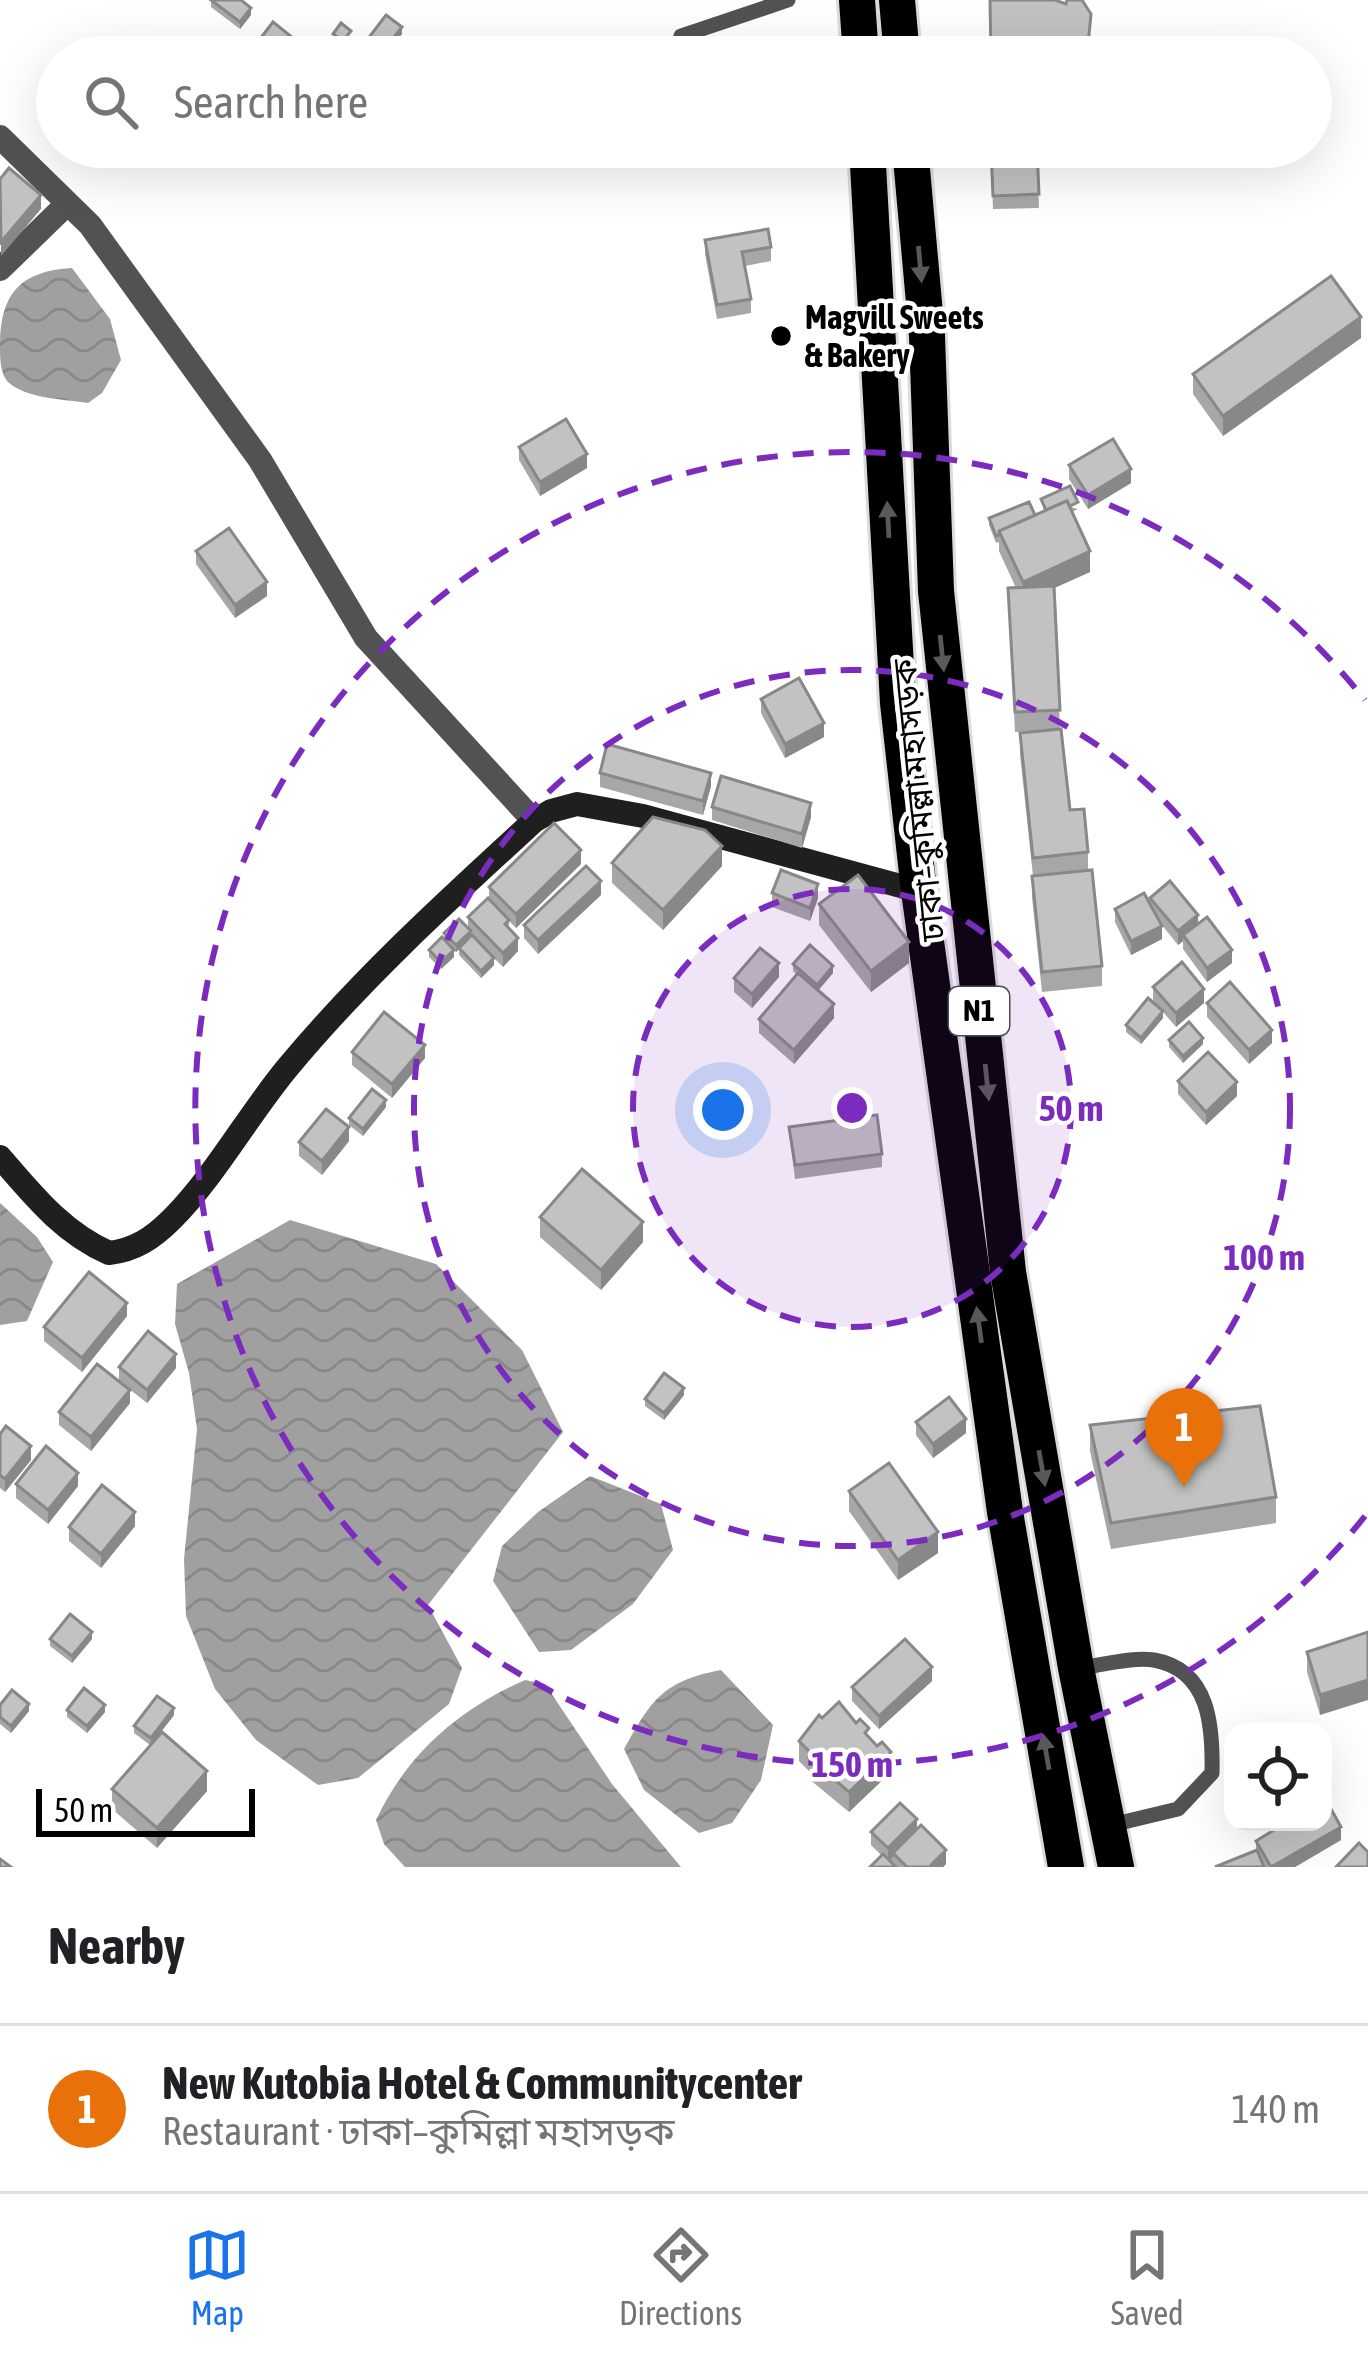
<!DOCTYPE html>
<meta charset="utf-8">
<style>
:root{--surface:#fff;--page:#f2f2f2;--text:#202124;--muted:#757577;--line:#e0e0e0;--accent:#1a73e8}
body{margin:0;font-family:"Asap Condensed","Noto Sans Bengali",sans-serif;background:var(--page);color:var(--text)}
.controls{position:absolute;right:36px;bottom:36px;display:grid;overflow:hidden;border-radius:24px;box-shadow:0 12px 48px #0002}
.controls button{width:108px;height:108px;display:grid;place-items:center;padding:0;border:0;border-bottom:3px solid var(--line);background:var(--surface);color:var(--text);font:60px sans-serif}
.scale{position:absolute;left:36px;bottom:30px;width:219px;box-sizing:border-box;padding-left:12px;border:6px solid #000;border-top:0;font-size:33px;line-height:42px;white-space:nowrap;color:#000;-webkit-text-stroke:9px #fff;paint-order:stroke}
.you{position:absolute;left:723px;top:1110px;width:42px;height:42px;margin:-30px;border:9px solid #fff;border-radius:50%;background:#1a73e8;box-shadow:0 0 0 18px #1a73e833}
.badge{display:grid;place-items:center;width:78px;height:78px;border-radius:50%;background:var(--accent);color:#fff;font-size:39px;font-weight:700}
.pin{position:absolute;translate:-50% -99px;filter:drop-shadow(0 3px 6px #0008)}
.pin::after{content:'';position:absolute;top:63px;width:42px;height:36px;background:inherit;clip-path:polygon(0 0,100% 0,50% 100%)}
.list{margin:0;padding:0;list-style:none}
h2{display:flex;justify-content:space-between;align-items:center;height:156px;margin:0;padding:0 48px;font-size:51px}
h2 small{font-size:39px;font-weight:400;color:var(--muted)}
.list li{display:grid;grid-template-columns:78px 1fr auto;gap:36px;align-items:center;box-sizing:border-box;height:168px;padding:0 48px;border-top:3px solid var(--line)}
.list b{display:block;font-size:45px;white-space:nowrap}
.list p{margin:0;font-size:39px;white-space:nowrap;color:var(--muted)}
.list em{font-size:39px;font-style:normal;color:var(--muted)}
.icon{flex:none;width:66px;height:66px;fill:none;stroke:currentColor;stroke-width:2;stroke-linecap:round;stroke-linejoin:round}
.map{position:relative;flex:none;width:1368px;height:1867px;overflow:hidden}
.search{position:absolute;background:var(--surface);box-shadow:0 12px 48px #0002;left:36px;right:36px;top:36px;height:132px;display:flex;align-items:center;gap:30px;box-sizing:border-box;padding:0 42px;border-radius:66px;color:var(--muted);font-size:45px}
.sheet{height:324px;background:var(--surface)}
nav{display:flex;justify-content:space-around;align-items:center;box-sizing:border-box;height:168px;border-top:3px solid var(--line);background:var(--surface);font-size:33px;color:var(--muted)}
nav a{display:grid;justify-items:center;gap:6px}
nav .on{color:var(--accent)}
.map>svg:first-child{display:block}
.water{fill:url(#water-waves)}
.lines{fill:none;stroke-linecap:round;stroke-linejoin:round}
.highway-casing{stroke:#dbdbdb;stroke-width:42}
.lane{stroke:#525252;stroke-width:15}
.street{stroke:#525252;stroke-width:24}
.secondary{stroke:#1f1f1f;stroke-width:24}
.highway{stroke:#000;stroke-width:36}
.wall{fill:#a7a7a7}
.shaded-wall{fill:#888}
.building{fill:#c2c2c2;stroke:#888;stroke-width:3}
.oneway{fill:#595959}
.ring{fill:none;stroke:#7b2cbf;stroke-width:6;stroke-dasharray:21 15}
.poi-dot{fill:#000;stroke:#fff;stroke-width:4.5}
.labels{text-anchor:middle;stroke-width:9;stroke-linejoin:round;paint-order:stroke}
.shield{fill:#fff;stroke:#4c4c4c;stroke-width:3}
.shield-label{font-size:30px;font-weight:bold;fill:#000}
.poi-label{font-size:33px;font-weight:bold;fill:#000;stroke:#fff;text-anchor:start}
.street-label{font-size:33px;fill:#000;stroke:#fff}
.centre{fill:#7b2cbf;stroke:#fff;stroke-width:6}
.ring-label{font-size:36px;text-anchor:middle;font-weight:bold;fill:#7b2cbf;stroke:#fff;stroke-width:9;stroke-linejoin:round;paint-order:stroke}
</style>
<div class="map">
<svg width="1368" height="1867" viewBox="0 0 1368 1867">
<defs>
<pattern id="water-waves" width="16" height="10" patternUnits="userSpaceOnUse" patternTransform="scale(3)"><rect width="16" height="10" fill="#a0a0a0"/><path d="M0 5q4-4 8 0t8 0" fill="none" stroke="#888"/></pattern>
</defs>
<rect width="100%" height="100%" fill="#fff"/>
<g class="water">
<path d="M72 268 110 319 121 360 102 393 88 403C64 399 25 399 7 381 0 372 0 357 0 345 0 294 20 271 72 268Z"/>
<path d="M0 1203 37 1237 53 1262 27 1321 0 1325Z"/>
<path d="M290 1220 436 1264 522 1350 563 1432 428 1605 462 1668 449 1704 358 1778 318 1785 256 1740 215 1689 186 1616 184 1559 197 1429 189 1373 175 1324 177 1284Z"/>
<path d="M590 1476 661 1504 673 1550 633 1604 571 1650 539 1652 493 1581 502 1546 538 1512Z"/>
<path d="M721 1670 773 1725 761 1780 732 1823 699 1833 644 1790 624 1749C651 1700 663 1681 721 1670Z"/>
<path d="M525 1680 545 1684 612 1784 681 1867H405L384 1844 376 1820C408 1753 458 1710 525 1680Z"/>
</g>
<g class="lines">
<defs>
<g id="highway">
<path d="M857 0 861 57"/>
<path d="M897 0 902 57"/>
<path d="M867 147 898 703 919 891 1005 1512 1066 1867"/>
<path d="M910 147 927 336 936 591 1008 1272 1076 1668 1116 1867"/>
</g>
</defs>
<use href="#highway" class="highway-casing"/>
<g class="lane">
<path d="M676 57 681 36 788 0"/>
<path d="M1079 1668C1102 1665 1132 1657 1154 1660 1210 1670 1213 1727 1212 1773L1178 1809 1107 1826"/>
</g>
<g class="street">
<path d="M0 137 90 225 260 460 366 638 534 821"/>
<path d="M0 269 67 204"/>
</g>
<path class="secondary" d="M0 1157C33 1195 62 1232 109 1253 135 1250 153 1238 172 1219 215 1176 248 1115 288 1067 362 978 449 899 534 821L551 811 577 804 643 816 919 891"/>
<use href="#highway" class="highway"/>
</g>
<g class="wall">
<path d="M211 0 251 15 240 29 211 7Z"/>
<path d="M333 34 351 38 343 48 333 41Z"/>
<path d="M402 34 384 57H380L367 47V40Z"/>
<path d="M260 39 293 45 284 57H275L260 46Z"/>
<path d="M1037 148 1039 208 993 209 991 149Z"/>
<path d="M705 240 771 247V261L745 266 751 299V313L717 319 705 254Z"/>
<path d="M1361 338 1223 436 1193 394V374Z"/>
<path d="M519 447 587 468 540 496 519 460Z"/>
<path d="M1069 465 1131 483 1088 509 1069 479Z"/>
<path d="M1041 499 1078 509 1072 512 1090 572 1054 588 1060 729 1070 810 1088 852V870L1102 966V986L1042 992 1032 897V876H1033L1020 754V733L1044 731 1015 732 1008 588H1016L999 551V542L996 543 989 525V518L1035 515 1044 511Z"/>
<path d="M196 551 267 596 235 618 196 564Z"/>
<path d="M761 699 824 737 785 758 761 713Z"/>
<path d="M600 773 711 786 703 815 600 787Z"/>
<path d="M712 807 811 817 802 848 712 820Z"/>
<path d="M612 863 722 866 663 930 612 883Z"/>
<path d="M581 864 516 928 509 921V928L518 951 503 967 471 935 494 965 481 978 459 955V949L456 952 444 940V933L468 927V917L489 900V887Z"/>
<path d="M772 893 818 898 810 921 772 907Z"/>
<path d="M601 895 538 954 524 938V925Z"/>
<path d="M1150 898 1198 924 1232 963 1207 982 1183 949V941L1178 945 1161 924 1162 939 1131 955 1115 922V909L1150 904Z"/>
<path d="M819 904 909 963 871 992 819 925Z"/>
<path d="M429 950 454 957 441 969 429 957Z"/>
<path d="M793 964 833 973 818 990 834 1018 794 1064 759 1033V1019L797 975 793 971Z"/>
<path d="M779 977 752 1008 734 992V978Z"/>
<path d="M1153 987 1204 1003 1176 1027 1163 1012V1018L1141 1044 1126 1032V1025L1160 1009 1153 1000Z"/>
<path d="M1207 1003 1272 1043 1249 1064 1207 1017Z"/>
<path d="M1169 1040 1203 1044 1183 1063 1169 1047Z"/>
<path d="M352 1052 425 1058 392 1098 352 1065Z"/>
<path d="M1178 1081 1237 1096 1206 1125 1178 1094Z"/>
<path d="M386 1107 363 1136 349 1125V1118Z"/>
<path d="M789 1127 882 1154V1167L795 1179Z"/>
<path d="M349 1141 322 1175 299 1156V1142Z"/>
<path d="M540 1217 643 1242 601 1290 540 1237Z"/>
<path d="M127 1316 82 1372 44 1341V1327Z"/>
<path d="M119 1367 176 1368 147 1403 119 1381Z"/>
<path d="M684 1395 664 1420 645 1406V1399Z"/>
<path d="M130 1403 91 1451 59 1425V1412Z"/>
<path d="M916 1422 966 1433 933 1458 916 1435Z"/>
<path d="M1090 1425 1276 1497V1523L1111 1549 1090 1451Z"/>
<path d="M0 1434 31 1460 5 1492 0 1488Z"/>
<path d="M16 1484 78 1486 48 1524 16 1498Z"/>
<path d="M849 1491 938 1553 898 1580 849 1511Z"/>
<path d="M135 1526 101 1568 69 1541V1527Z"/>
<path d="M1368 1632 1320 1715 1307 1672V1652Z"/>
<path d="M50 1639H92L72 1663 50 1646Z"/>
<path d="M932 1681 879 1729 852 1701V1687Z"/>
<path d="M0 1705 29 1711 11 1733 0 1724Z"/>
<path d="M67 1710 105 1712 87 1733 67 1717Z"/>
<path d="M174 1715 156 1738 207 1791 157 1848 112 1809V1789L150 1745 134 1733V1726Z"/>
<path d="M822 1718 869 1737 891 1772 849 1812 809 1779V1771L799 1761V1741Z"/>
<path d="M917 1829 946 1864 943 1867H870L881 1855 871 1845V1832Z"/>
<path d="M1341 1840 1295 1867H1215L1256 1850V1841Z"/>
</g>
<g class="shaded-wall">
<path d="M251 8V15L240 29V22Z"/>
<path d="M1091 14 1089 55 1088 57H1080Z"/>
<path d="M402 27V34L382 57V52Z"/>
<path d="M293 38V45L284 57H280Z"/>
<path d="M41 195V209L1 256V242Z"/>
<path d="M1361 317V338L1223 436V416Z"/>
<path d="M587 454V468L540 496V482Z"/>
<path d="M1131 469V483L1088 509V495Z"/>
<path d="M1090 551V572L1023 602V582Z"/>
<path d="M267 582V596L235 618V605Z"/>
<path d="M824 723V737L785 758V744Z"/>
<path d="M711 773V786L703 815V801Z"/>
<path d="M811 803V817L802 848V834Z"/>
<path d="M722 846V866L663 930V910Z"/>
<path d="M581 850V864L516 928V914Z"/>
<path d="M601 881V895L538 954V940Z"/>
<path d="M818 884V898L810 921V908Z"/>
<path d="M1198 915V928L1183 935V941L1178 945V931Z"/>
<path d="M1162 926V939L1131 955V941Z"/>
<path d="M471 931V938L456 952V945Z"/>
<path d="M518 938V951L503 967V953Z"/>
<path d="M909 942V963L871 992V971Z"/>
<path d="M454 950V957L441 969V962Z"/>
<path d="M1232 950V963L1207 982V968Z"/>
<path d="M494 958V965L481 978V971Z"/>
<path d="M779 963V977L752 1008V994Z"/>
<path d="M833 966V973L817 992V985Z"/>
<path d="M1204 989V1003L1176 1027V1013Z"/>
<path d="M834 1004V1018L794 1064V1050Z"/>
<path d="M1163 1011V1018L1141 1044V1038Z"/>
<path d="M1272 1030V1043L1249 1064V1050Z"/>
<path d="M1203 1038V1044L1183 1063V1056Z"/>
<path d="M425 1045V1058L392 1098V1084Z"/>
<path d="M1237 1082V1096L1206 1125V1112Z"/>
<path d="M386 1100V1107L363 1136V1129Z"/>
<path d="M349 1127V1141L322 1175V1161Z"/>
<path d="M643 1222V1242L601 1290V1270Z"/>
<path d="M127 1303V1316L82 1372V1358Z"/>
<path d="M176 1354V1368L147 1403V1390Z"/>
<path d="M684 1388V1395L664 1420V1413Z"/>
<path d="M130 1390V1403L91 1451V1437Z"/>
<path d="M966 1419V1433L933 1458V1444Z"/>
<path d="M31 1446V1460L5 1492V1479Z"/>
<path d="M78 1473V1486L48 1524V1510Z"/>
<path d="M135 1512V1526L101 1568V1554Z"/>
<path d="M938 1532V1553L898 1580V1560Z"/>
<path d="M92 1632V1639L72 1663V1656Z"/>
<path d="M932 1667V1681L879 1729V1716Z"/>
<path d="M1368 1680V1700L1320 1715V1695Z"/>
<path d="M29 1704V1711L11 1733V1726Z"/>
<path d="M105 1705V1712L87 1733V1726Z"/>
<path d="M174 1708V1715L151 1745V1738Z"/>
<path d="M891 1752V1772L849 1812V1792Z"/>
<path d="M207 1771V1791L157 1848V1828Z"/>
<path d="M917 1819V1833L893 1853V1857L888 1862V1848Z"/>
<path d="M1341 1827V1840L1295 1867H1272Z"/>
<path d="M946 1850V1864L943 1867H929Z"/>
</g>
<g class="building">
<path d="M211 0H241L251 8 240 22Z"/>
<path d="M990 0H1055L1066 4 1067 0H1082L1091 14 1089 35 1080 57 1067 51 1066 57H991Z"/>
<path d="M386 15 402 27 382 52 367 40Z"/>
<path d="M273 22 293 38 280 54 260 39Z"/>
<path d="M341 23 351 31 343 41 333 34Z"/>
<path d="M1037 148 1039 194 993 196 991 149Z"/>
<path d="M9 168 41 195 1 242 0 179Z"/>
<path d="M768 229 771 247 742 252 751 299 717 305 705 240Z"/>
<path d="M1331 276 1361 317 1223 416 1193 374Z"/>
<path d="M566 419 587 454 540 482 519 447Z"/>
<path d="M1113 439 1131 469 1088 495 1069 465Z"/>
<path d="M1070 486 1078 502 1070 506 1067 501 1046 510 1041 499Z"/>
<path d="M1067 501 1090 551 1023 582 999 531Z"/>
<path d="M1029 502 1035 515 999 531V535L996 536 989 518Z"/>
<path d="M229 528 267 582 235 605 196 551Z"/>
<path d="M1054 586 1060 710 1015 712 1008 588Z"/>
<path d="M799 678 824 723 785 744 761 699Z"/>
<path d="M1061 729 1070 810 1084 809 1088 852 1033 858 1020 733Z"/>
<path d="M607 744 711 773 703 801 600 773Z"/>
<path d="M721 776 811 803 802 834 712 807Z"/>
<path d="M653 817 705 830 722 846 663 910 612 863Z"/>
<path d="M554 823 581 850 516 914 489 887Z"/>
<path d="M586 866 601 881 538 940 524 925Z"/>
<path d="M781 870 818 884 810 908 772 893Z"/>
<path d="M1092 870 1102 966 1042 972 1032 876Z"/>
<path d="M858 875 909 942 871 971 819 904Z"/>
<path d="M1170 881 1198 915 1178 931 1150 898Z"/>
<path d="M1144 893 1162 926 1131 941 1115 909Z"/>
<path d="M488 898 509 920 505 924 518 938 503 953 468 917Z"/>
<path d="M1207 917 1232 950 1207 968 1183 935Z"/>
<path d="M459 919 471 931 456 945 444 933Z"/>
<path d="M472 935 494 958 481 971 459 948Z"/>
<path d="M442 937 454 950 441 962 429 950Z"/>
<path d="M810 945 833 966 817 985 793 964Z"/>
<path d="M760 948 779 963 752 994 734 978Z"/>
<path d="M1182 962 1204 989 1176 1013 1153 987Z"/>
<path d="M798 973 834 1004 794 1050 759 1019Z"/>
<path d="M1230 982 1272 1030 1249 1050 1207 1003Z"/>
<path d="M1148 998 1163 1011 1141 1038 1126 1025Z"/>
<path d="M384 1012 425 1045 392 1084 352 1052Z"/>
<path d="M1189 1022 1203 1038 1183 1056 1169 1040Z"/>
<path d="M1208 1052 1237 1082 1206 1112 1178 1081Z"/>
<path d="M372 1089 386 1100 363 1129 349 1118Z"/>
<path d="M326 1109 349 1127 322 1161 299 1142Z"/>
<path d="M877 1115 882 1154 795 1165 789 1127Z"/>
<path d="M582 1169 643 1222 601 1270 540 1217Z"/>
<path d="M89 1272 127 1303 82 1358 44 1327Z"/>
<path d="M148 1331 176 1354 147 1390 119 1367Z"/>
<path d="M97 1364 130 1390 91 1437 59 1412Z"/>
<path d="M664 1373 684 1388 664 1413 645 1399Z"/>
<path d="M949 1397 966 1419 933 1444 916 1422Z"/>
<path d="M1260 1406 1276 1497 1111 1523 1090 1425Z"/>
<path d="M6 1426 31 1446 5 1479 0 1475V1434Z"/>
<path d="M46 1446 78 1473 48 1510 16 1484Z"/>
<path d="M889 1463 938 1532 898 1560 849 1491Z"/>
<path d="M102 1485 135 1512 101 1554 69 1527Z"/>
<path d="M70 1614 92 1632 72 1656 50 1639Z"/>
<path d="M1368 1632V1680L1320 1695 1307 1652Z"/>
<path d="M905 1639 932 1667 879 1716 852 1687Z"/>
<path d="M84 1688 105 1705 87 1726 67 1710Z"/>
<path d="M12 1690 29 1704 11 1726 0 1717V1705Z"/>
<path d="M157 1696 174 1708 151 1738 134 1726Z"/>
<path d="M839 1702 856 1723 860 1719 869 1728 865 1733 877 1746 882 1742 891 1752 849 1792 809 1758 813 1755 799 1741 819 1715 822 1718Z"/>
<path d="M162 1732 207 1771 157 1828 112 1789Z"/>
<path d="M1326 1800 1341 1827 1271 1867 1256 1841 1287 1822H1323V1801Z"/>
<path d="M900 1803 917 1819 888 1848 871 1832Z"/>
<path d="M921 1825 946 1850 929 1867H907L893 1853Z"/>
<path d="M1359 1843 1368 1852V1867H1336Z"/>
<path d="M1257 1850 1264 1867H1215Z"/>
<path d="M883 1854 896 1867H870Z"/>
<path d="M0 1859 11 1867H0Z"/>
</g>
<defs><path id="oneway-solid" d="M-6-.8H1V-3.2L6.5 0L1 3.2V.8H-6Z" transform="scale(3)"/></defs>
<g class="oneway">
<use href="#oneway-solid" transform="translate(920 264) rotate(85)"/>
<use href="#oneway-solid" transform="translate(888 520) rotate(-93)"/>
<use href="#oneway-solid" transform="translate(942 653) rotate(84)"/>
<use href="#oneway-solid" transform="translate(987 1082) rotate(84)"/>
<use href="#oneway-solid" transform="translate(979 1325) rotate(-98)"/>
<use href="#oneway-solid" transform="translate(1042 1468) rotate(80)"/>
<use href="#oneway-solid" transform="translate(1046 1752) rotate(-100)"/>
</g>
<circle cx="852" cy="1108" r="219" fill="#7b2cbf" fill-opacity=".12"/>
<g class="ring">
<circle cx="852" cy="1108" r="219"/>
<circle cx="852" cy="1108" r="438"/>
<path d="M1365 1516A656 656 0 1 1 1365 700"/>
</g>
<circle class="poi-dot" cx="781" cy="336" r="12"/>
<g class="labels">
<rect class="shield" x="949" y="987" width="60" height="48" rx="9"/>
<g class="shield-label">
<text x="979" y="1021">N1</text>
</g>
<g class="poi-label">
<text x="805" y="329">Magvill Sweets<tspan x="805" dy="38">&amp; Bakery</tspan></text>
</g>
<g class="street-label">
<text transform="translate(918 800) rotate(-96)" y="12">ঢাকা–কুমিল্লা মহাসড়ক</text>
</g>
</g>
<circle cx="852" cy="1108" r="18" class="centre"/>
<g class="ring-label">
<text x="1071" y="1121">50 m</text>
<text x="1264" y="1270">100 m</text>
<text x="852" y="1777">150 m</text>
</g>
</svg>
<div class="controls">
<button><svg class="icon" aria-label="locate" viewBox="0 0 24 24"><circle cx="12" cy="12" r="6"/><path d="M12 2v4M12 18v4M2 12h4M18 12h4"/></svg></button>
</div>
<div class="scale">50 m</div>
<div class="you"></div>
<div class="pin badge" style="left:1184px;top:1487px;background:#e8710a">1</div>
<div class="search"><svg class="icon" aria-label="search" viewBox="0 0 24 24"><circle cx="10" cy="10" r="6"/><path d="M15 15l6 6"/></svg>Search here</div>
</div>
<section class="sheet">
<h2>Nearby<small></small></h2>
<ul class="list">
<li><span class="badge" style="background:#e8710a">1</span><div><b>New Kutobia Hotel &amp; Communitycenter</b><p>Restaurant · ঢাকা–কুমিল্লা মহাসড়ক</p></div><em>140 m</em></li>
</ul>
</section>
<nav>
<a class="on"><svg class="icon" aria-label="map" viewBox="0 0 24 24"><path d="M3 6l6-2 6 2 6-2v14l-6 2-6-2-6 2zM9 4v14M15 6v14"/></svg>Map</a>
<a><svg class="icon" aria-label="directions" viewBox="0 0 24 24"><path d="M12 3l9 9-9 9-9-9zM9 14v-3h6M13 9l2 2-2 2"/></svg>Directions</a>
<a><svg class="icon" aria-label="saved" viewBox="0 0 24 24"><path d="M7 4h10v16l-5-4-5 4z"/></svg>Saved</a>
</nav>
